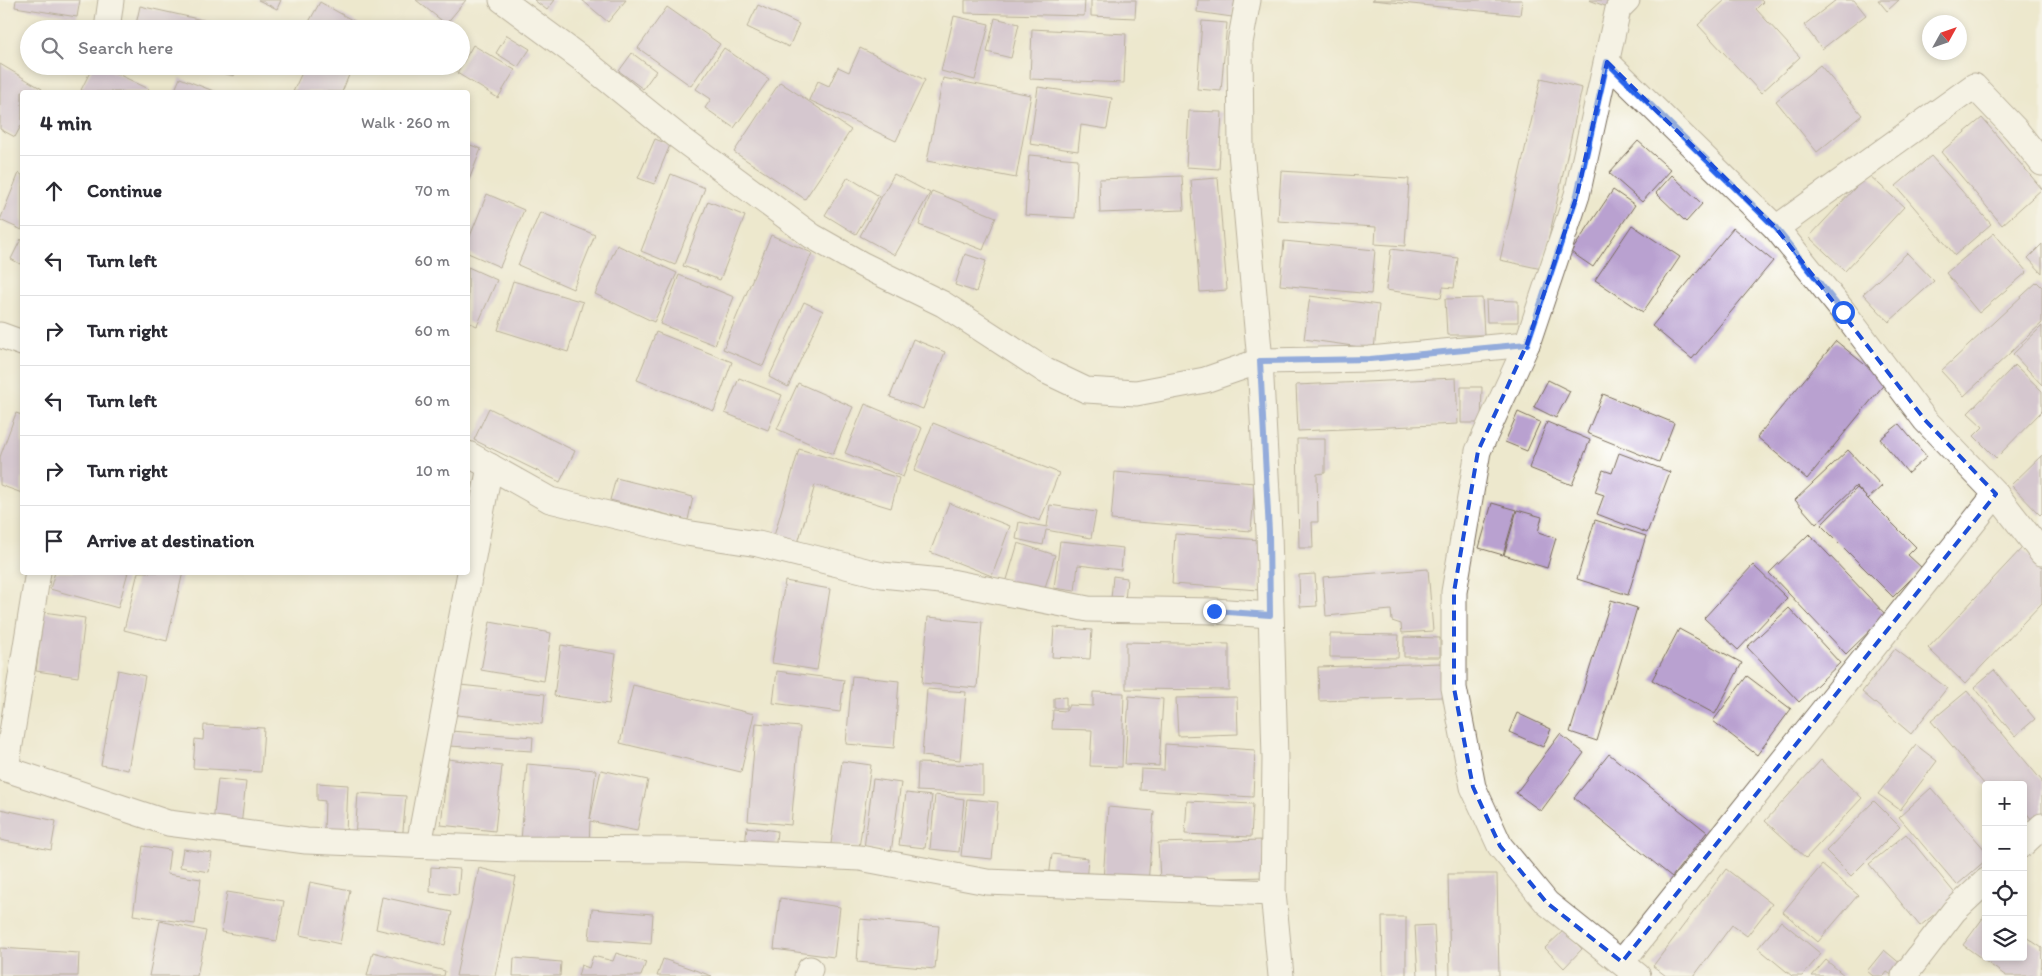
<!DOCTYPE html>
<meta charset="utf-8">
<style>
:root{--surface:#fff;--page:#f7f7f7;--text:#2b2b33;--muted:#7c7c81;--line:#e1e1e2}
body{margin:0;font-family:Itim,sans-serif;background:var(--page);color:var(--text)}
.controls{position:absolute;right:15px;bottom:15px;display:grid;overflow:hidden;border-radius:5px;box-shadow:0 2px 8px #0003}
.controls button{width:45px;height:45px;display:grid;place-items:center;padding:0;border:0;border-bottom:1px solid var(--line);background:var(--surface);color:var(--text);font:25px sans-serif}
.compass{position:absolute;left:1922px;top:15px;width:45px;height:45px;border-radius:50%;background:var(--surface);box-shadow:0 2px 8px #0003;rotate:50deg}
.stop{position:absolute;width:15px;height:15px;margin:-11px;border:4px solid #2563eb;border-radius:50%;background:#fff}
.stop.end{background:#2563eb;border-color:#fff;box-shadow:0 1px 5px #0008}
.list{margin:0;padding:0;list-style:none}
h2{display:flex;justify-content:space-between;align-items:center;height:65px;margin:0;padding:0 20px;font-size:21px}
h2 small{font-size:16px;font-weight:400;color:var(--muted)}
.list li{display:grid;grid-template-columns:32px 1fr auto;gap:15px;align-items:center;box-sizing:border-box;height:70px;padding:0 20px;border-top:1px solid var(--line)}
.list b{display:block;font-size:19px;white-space:nowrap}
.list em{font-size:16px;font-style:normal;color:var(--muted)}
.icon{flex:none;width:28px;height:28px;fill:none;stroke:currentColor;stroke-width:2;stroke-linecap:round;stroke-linejoin:round}
.map{position:relative;flex:none;width:2042px;height:976px;overflow:hidden}
.search{position:absolute;background:var(--surface);box-shadow:0 2px 8px #0003;left:20px;top:20px;width:450px;height:55px;display:flex;align-items:center;gap:12px;box-sizing:border-box;padding:0 18px;border-radius:28px;color:var(--muted);font-size:19px}
.panel{position:absolute;background:var(--surface);box-shadow:0 2px 8px #0003;left:20px;top:90px;width:450px;height:485px;border-radius:5px}
.map>svg:first-child{display:block}
.building{fill:#b9a1d0}
.lines{fill:none;stroke-linecap:round;stroke-linejoin:round}
.minor-casing{stroke:#796c5b;stroke-width:27}
.minor{stroke:#fff;stroke-width:25}
.route{stroke:#2563eb;stroke-width:6}
.marked{fill:none;stroke:#1d4ed8;stroke-width:4;stroke-dasharray:10 6;stroke-linejoin:round}
</style>
<div class="map">
<svg width="2042" height="976" viewBox="0 0 2042 976">
<rect width="100%" height="100%" fill="#fff"/>
<filter id="ink" filterUnits="userSpaceOnUse"><feTurbulence type="fractalNoise" baseFrequency=".02" numOctaves="2"/><feDisplacementMap in="SourceGraphic" scale="10" xChannelSelector="R" yChannelSelector="G"/><feConvolveMatrix kernelMatrix="1 2 1 2 8 2 1 2 1" color-interpolation-filters="sRGB"/></filter>
<filter id="wash" filterUnits="userSpaceOnUse"><feTurbulence type="fractalNoise" baseFrequency=".0096" numOctaves="4" result="noise"/><feDisplacementMap in="SourceGraphic" scale="20" xChannelSelector="R" yChannelSelector="G"/><feGaussianBlur stdDeviation="1.12" result="paint"/><feColorMatrix in="noise" values="0 0 0 0 0 0 0 0 0 0 0 0 0 0 0 0 0 1.4 0 .05"/><feComposite in="paint" operator="in"/></filter>
<g filter="url(#wash)">
<rect width="100%" height="100%" fill="#ede8cd"/>
<g id="blocks">
<g class="building">
<path d="M16 0H80L77 17 15 7Z"/>
<path d="M258 0H281L277 9Z"/>
<path d="M416 0H466L446 24Z"/>
<path d="M534 0H555L547 10Z"/>
<path d="M582 0H626L608 22Z"/>
<path d="M965 0H1085L1084 16 965 13Z"/>
<path d="M1091 0H1136L1135 18 1091 16Z"/>
<path d="M1198 0H1235L1232 17 1197 12Z"/>
<path d="M1372 0H1522L1520 15Z"/>
<path d="M1589 0H1619L1616 10Z"/>
<path d="M1725 0H1761L1763 2 1756 9 1800 57 1761 93 1698 25Z"/>
<path d="M1836 0H1854L1866 15 1822 49 1804 25Z"/>
<path d="M1878 0H1899L1887 11Z"/>
<path d="M320 2 368 29H305Z"/>
<path d="M758 5 799 24 789 47 747 27Z"/>
<path d="M140 6 238 28V29H135Z"/>
<path d="M667 7 720 44 691 86 638 48Z"/>
<path d="M954 16 989 24 975 80 941 71Z"/>
<path d="M995 18 1019 24 1011 58 987 52Z"/>
<path d="M1202 21 1227 23 1221 91 1197 89Z"/>
<path d="M1032 29 1126 34 1124 83 1030 79Z"/>
<path d="M507 35 530 49 518 67 496 53Z"/>
<path d="M473 45 515 70 498 98 457 73Z"/>
<path d="M724 48 769 79 734 128 705 108 711 99 696 89Z"/>
<path d="M860 48 925 80 896 141 809 100 818 81 829 86 838 67 849 72Z"/>
<path d="M632 53 656 71 643 89 619 71Z"/>
<path d="M0 64 42 89 40 92H22V124L15 137 0 129Z"/>
<path d="M1820 65 1862 115 1817 152 1776 101Z"/>
<path d="M93 66H101L149 89 148 92H86L81 90Z"/>
<path d="M194 66H237L234 76Z"/>
<path d="M305 66H329L349 75 342 92H293Z"/>
<path d="M180 78 216 92H174Z"/>
<path d="M943 78 1031 95 1016 178 927 161Z"/>
<path d="M1541 78 1582 88 1542 269 1500 260Z"/>
<path d="M780 82 851 130 805 199 734 152Z"/>
<path d="M1038 87 1112 98 1107 129 1081 125 1078 151 1030 144Z"/>
<path d="M1189 111 1222 112 1219 169 1186 167Z"/>
<path d="M1982 118 2042 189 2002 225 1941 152Z"/>
<path d="M655 139 670 145 654 184 638 178Z"/>
<path d="M1638 141 1671 170 1642 202 1609 173Z"/>
<path d="M468 144 481 149 469 180 468 179Z"/>
<path d="M1029 155 1078 159 1075 218 1025 215Z"/>
<path d="M1931 156 1991 224 1955 255 1896 186Z"/>
<path d="M1281 171 1409 179 1405 246 1375 244 1376 227 1278 221Z"/>
<path d="M19 173 22 175V230L0 220Z"/>
<path d="M671 174 705 188 675 265 641 251Z"/>
<path d="M894 174 930 193 895 255 860 236Z"/>
<path d="M1868 174 1904 207 1845 271 1809 237Z"/>
<path d="M1672 175 1702 204 1686 222 1656 193Z"/>
<path d="M1182 176 1184 210 1100 213 1099 179Z"/>
<path d="M848 177 879 196 856 234 825 215Z"/>
<path d="M1218 178 1227 290 1200 292 1191 180Z"/>
<path d="M1613 190 1635 205 1593 267 1571 252Z"/>
<path d="M932 191 996 217 983 250 919 225Z"/>
<path d="M487 194 524 210 500 267 468 253V241Z"/>
<path d="M708 201 745 216 720 280 683 266Z"/>
<path d="M540 212 595 235 573 289 518 265Z"/>
<path d="M1632 225 1680 257 1643 312 1595 280Z"/>
<path d="M1733 228 1773 261 1692 359 1652 326Z"/>
<path d="M1994 233 2027 272 1979 313 1946 273Z"/>
<path d="M771 235 812 253 763 366 723 349Z"/>
<path d="M21 239 22 240V265L11 259Z"/>
<path d="M1284 241 1375 250 1371 294 1280 285Z"/>
<path d="M2042 244V273L2028 258Z"/>
<path d="M617 245 677 273 654 322 595 294Z"/>
<path d="M1391 249 1458 258 1454 288 1443 287 1441 298 1386 290Z"/>
<path d="M1907 253 1934 281 1889 322 1863 294Z"/>
<path d="M965 254 986 261 976 292 955 285Z"/>
<path d="M468 267 497 280 477 326 468 322Z"/>
<path d="M679 275 734 297 715 345 660 324Z"/>
<path d="M513 281 583 302 568 352 498 330Z"/>
<path d="M2037 282 2042 287V323L1964 396 1941 371Z"/>
<path d="M1310 296 1379 305 1374 349 1304 339Z"/>
<path d="M1482 298 1484 335H1447L1445 299Z"/>
<path d="M1486 300 1518 301V322H1487Z"/>
<path d="M804 302 823 311 788 387 769 377Z"/>
<path d="M2042 326V385L2013 354Z"/>
<path d="M656 332 732 362 714 411 637 380Z"/>
<path d="M913 339 945 352 923 409 890 397Z"/>
<path d="M1836 341 1886 382 1807 479 1757 437Z"/>
<path d="M2015 365 2042 391V411L1996 458 1974 436 1983 427 1968 413Z"/>
<path d="M739 378 782 395 768 430 725 413Z"/>
<path d="M1456 378 1458 424 1298 431 1296 385Z"/>
<path d="M1548 380 1570 391 1556 418 1534 407Z"/>
<path d="M798 383 853 407 833 454 777 429Z"/>
<path d="M1461 387H1482L1481 423H1461Z"/>
<path d="M1603 394 1674 423 1659 462 1587 433Z"/>
<path d="M865 404 922 428 903 477 845 453Z"/>
<path d="M489 408 575 451 560 482 474 440Z"/>
<path d="M1518 412 1540 422 1527 451 1505 442Z"/>
<path d="M16 413 22 415V493L0 485V457Z"/>
<path d="M1547 422 1590 440 1572 485 1529 468Z"/>
<path d="M933 423 1059 473 1040 521 914 471Z"/>
<path d="M1899 424 1927 457 1908 473 1880 439Z"/>
<path d="M1297 439H1325V473L1317 474 1318 522H1312L1313 548H1299Z"/>
<path d="M799 449 899 478 891 508 815 485 798 543 774 536Z"/>
<path d="M1848 450 1882 486 1868 499 1856 486 1816 524 1795 500Z"/>
<path d="M1619 453 1670 472 1647 533 1597 514 1604 495 1595 492 1603 470 1612 473Z"/>
<path d="M2042 455V513L2040 515 2011 485Z"/>
<path d="M1115 472 1255 483 1251 531 1111 520Z"/>
<path d="M616 478 693 497 688 520 610 500Z"/>
<path d="M1857 488 1916 547 1908 555 1922 568 1893 597 1821 525Z"/>
<path d="M949 503 1010 526 992 576 930 552Z"/>
<path d="M1492 503 1516 510 1503 555 1479 548Z"/>
<path d="M1050 505 1096 512 1091 538 1046 530 1043 545 1016 539 1019 522 1047 527Z"/>
<path d="M1517 510 1542 517 1538 532 1556 538 1547 568 1504 555Z"/>
<path d="M1595 520 1646 536 1628 595 1577 579Z"/>
<path d="M1175 534 1262 540 1259 590 1172 584Z"/>
<path d="M1809 534 1886 615 1846 654 1769 573Z"/>
<path d="M1060 541 1123 548 1121 570 1078 565 1075 591 1054 588Z"/>
<path d="M1018 543 1055 555 1043 594 1006 583Z"/>
<path d="M2022 548 2042 567V603L1965 684 1928 648Z"/>
<path d="M1753 565 1787 598 1738 650 1704 618Z"/>
<path d="M1428 569 1433 631 1402 633 1401 624 1392 621 1391 610 1326 616 1323 577Z"/>
<path d="M55 572H128L118 608 50 589Z"/>
<path d="M138 572H183L167 641 124 630Z"/>
<path d="M1315 574 1317 606 1300 607 1299 575Z"/>
<path d="M1113 576 1127 578 1125 601 1111 599Z"/>
<path d="M785 581 830 589 817 670 772 663Z"/>
<path d="M1611 600 1637 608 1597 741 1570 732Z"/>
<path d="M1789 608 1840 663 1799 702 1747 647Z"/>
<path d="M44 612 85 618 78 677 36 671Z"/>
<path d="M928 617 982 622 977 688 922 683Z"/>
<path d="M490 622 551 633 544 681 481 670Z"/>
<path d="M1054 627 1092 630 1090 659 1052 657Z"/>
<path d="M1679 629 1742 663 1715 714 1652 680Z"/>
<path d="M1330 634 1399 635 1398 658 1330 657Z"/>
<path d="M1404 637 1440 638V657H1404Z"/>
<path d="M1126 642 1229 644V690L1126 689Z"/>
<path d="M561 645 616 654 609 704 554 696Z"/>
<path d="M1895 649 1947 688 1911 734 1862 692Z"/>
<path d="M1442 663 1443 697 1319 701 1318 667Z"/>
<path d="M118 670 145 676 128 770 101 765Z"/>
<path d="M1994 670 2035 719 2015 736 1974 687Z"/>
<path d="M777 671 844 680 840 712 773 703Z"/>
<path d="M852 676 899 681 894 748 846 744Z"/>
<path d="M1747 676 1791 709 1757 755 1713 721Z"/>
<path d="M460 685 545 694 542 724 457 715Z"/>
<path d="M633 685 754 714 741 772 620 743Z"/>
<path d="M927 689 966 692 960 760 922 756Z"/>
<path d="M1967 691 2042 781V814L2033 821 2023 809V785H1985L1931 721Z"/>
<path d="M1093 692 1124 693 1122 767 1090 766 1092 730 1052 729 1053 710 1066 711 1069 705 1093 706Z"/>
<path d="M1129 696 1163 699 1159 766 1125 764Z"/>
<path d="M1066 697V708H1054V698Z"/>
<path d="M1237 697 1238 734 1178 736 1176 698Z"/>
<path d="M1517 713 1551 729 1543 747 1509 732Z"/>
<path d="M756 723 800 727 791 825 748 821Z"/>
<path d="M204 725 264 728 261 772 193 768 195 739 203 740Z"/>
<path d="M450 731 533 737 532 751 449 746Z"/>
<path d="M1560 734 1584 753 1541 811 1516 793Z"/>
<path d="M1165 744 1255 750 1253 797 1140 790 1141 769 1164 770Z"/>
<path d="M1916 745 1937 761 1900 810 1878 794Z"/>
<path d="M1609 754 1707 832 1672 877 1574 798Z"/>
<path d="M448 759 502 766 495 831 441 825Z"/>
<path d="M1821 760 1862 798 1806 858 1765 821Z"/>
<path d="M842 761 871 765 859 848 831 844Z"/>
<path d="M918 763 983 765V794L917 791Z"/>
<path d="M527 764 596 770 590 819 601 770 648 780 637 831 590 821 589 847 521 841Z"/>
<path d="M218 779 246 782 241 826 213 823Z"/>
<path d="M873 779 901 783 891 852 864 848Z"/>
<path d="M317 783 348 785 346 833 324 832 325 801 317 800Z"/>
<path d="M1931 788 1986 851V860L1957 885 1899 817Z"/>
<path d="M358 793 406 796 402 842 355 838Z"/>
<path d="M906 793 932 796 925 848 899 845Z"/>
<path d="M935 795 964 799 959 852 930 849Z"/>
<path d="M967 799 998 802 992 859 961 856Z"/>
<path d="M1187 801 1253 804 1251 837 1185 834Z"/>
<path d="M1874 801 1900 827 1851 876 1826 851Z"/>
<path d="M1108 807 1154 811 1148 883 1103 880Z"/>
<path d="M0 809 56 821 51 850 0 840Z"/>
<path d="M747 827 777 831 775 850 745 846Z"/>
<path d="M1906 834 1957 896 1920 926 1869 864Z"/>
<path d="M1263 840 1264 877 1160 880 1158 843Z"/>
<path d="M143 846 170 850 167 874 201 879 195 924 133 915Z"/>
<path d="M183 849 212 853 209 872 180 867Z"/>
<path d="M1052 854 1088 858 1086 882 1049 878Z"/>
<path d="M1822 865 1858 895 1818 942 1783 912Z"/>
<path d="M431 867 460 869 458 895 430 892Z"/>
<path d="M479 868 516 877 495 976H456Z"/>
<path d="M1726 869 1772 904 1747 936 1732 925 1694 976H1666L1653 966Z"/>
<path d="M1448 874H1497L1499 976H1450Z"/>
<path d="M310 882 350 890 340 944 300 935Z"/>
<path d="M227 892 284 901 277 941 221 932Z"/>
<path d="M382 897 452 912 445 945 376 929Z"/>
<path d="M780 898 840 907 834 957 774 949Z"/>
<path d="M592 909 653 914 651 944 589 939Z"/>
<path d="M1986 914V957H2023V935L2042 948 2041 976H2006L1963 945Z"/>
<path d="M1382 917H1406V976H1383Z"/>
<path d="M860 919 939 926 935 969 857 962Z"/>
<path d="M160 921 206 931 197 976H149Z"/>
<path d="M1781 921 1821 954 1802 976H1792L1758 948Z"/>
<path d="M1434 925 1437 976H1418L1415 926Z"/>
<path d="M1564 930 1582 949 1564 968 1545 948Z"/>
<path d="M0 948 79 953 78 976H0Z"/>
<path d="M1884 950 1902 965 1893 976 1887 972 1884 976H1873L1867 971Z"/>
<path d="M373 952 445 971 444 976H367Z"/>
<path d="M616 953 646 962 641 976H578L581 965 589 968 593 956 613 961Z"/>
<path d="M514 958 561 962 560 976H513Z"/>
<path d="M663 959 712 976H657Z"/>
<path d="M1826 960 1845 976H1812Z"/>
</g>
</g>
</g>
<g filter="url(#ink)">
<use href="#blocks" fill-opacity="0" stroke="#796c5b" stroke-width="1"/>
<g class="lines">
<defs>
<g id="minor">
<path d="M502 0 582 59 676 135 812 236 863 265 943 304 1046 371 1086 390 1136 393 1205 380 1260 361 1370 359 1527 344"/>
<path d="M1248 0 1240 43 1241 151 1260 361 1269 532 1275 759 1273 893 1281 976"/>
<path d="M1627 0 1618 9 1577 195 1527 344 1478 451 1454 592V688L1473 787 1500 846 1547 903 1638 976"/>
<path d="M107 29 111 0"/>
<path d="M1607 62 1776 228 1974 86 2016 130 2042 163"/>
<path d="M1776 228 1843 311 1925 420 1996 494 2042 553"/>
<path d="M0 335 22 343"/>
<path d="M468 454 550 500 686 533 758 544 882 575 951 582 1088 609 1214 611 1270 615"/>
<path d="M0 767 168 823 306 841 511 849 688 850 860 858 987 882 1273 893"/>
<path d="M6 769 38 572"/>
<path d="M2023 844 2042 826"/>
<path d="M419 845 490 466"/>
<path d="M1622 962 1996 494"/>
<path d="M807 976 810 969"/>
<path d="M1904 976 1954 911 1986 881"/>
</g>
</defs>
<use href="#minor" class="minor-casing"/>
<use href="#minor" class="minor"/>
</g>
</g>
<g class="lines" filter="url(#ink)">
<path class="route" d="M1214 611 1270 615 1269 532 1260 361 1370 359 1527 344 1577 195 1607 62 1776 228 1843 312"/>
</g>
<path d="M0 0H2042V976H0ZM1607 62 1776 228 1925 420 1996 494 1622 962 1547 903 1500 846 1473 787 1454 688V592L1478 451 1527 344 1577 195Z" fill="#ede8cd" fill-opacity=".55" fill-rule="evenodd"/>
<path class="marked" d="M1607 62 1776 228 1925 420 1996 494 1622 962 1547 903 1500 846 1473 787 1454 688V592L1478 451 1527 344 1577 195Z"/>
</svg>
<div class="controls">
<button>+</button>
<button>−</button>
<button><svg class="icon" aria-label="locate" viewBox="0 0 24 24"><circle cx="12" cy="12" r="6"/><path d="M12 2v4M12 18v4M2 12h4M18 12h4"/></svg></button>
<button><svg class="icon" aria-label="layers" viewBox="0 0 24 24"><path d="M12 4l9 5-9 5-9-5zM3 14l9 5 9-5"/></svg></button>
</div>
<svg class="compass" viewBox="-18 -18 36 36"><path d="M0-13l5 13h-10z" fill="#e53935"/><path d="M0 13l5-13h-10z" fill="#7c7c81"/></svg>
<div class="stop" style="left:1843px;top:312px"></div>
<div class="stop end" style="left:1214px;top:611px"></div>
<div class="search"><svg class="icon" aria-label="search" viewBox="0 0 24 24"><circle cx="10" cy="10" r="6"/><path d="M15 15l6 6"/></svg>Search here</div>
<section class="panel">
<h2>4 min<small>Walk · 260 m</small></h2>
<ul class="list">
<li><svg class="icon" aria-label="ahead" viewBox="0 0 24 24"><path d="M12 20V5M6 11l6-6 6 6"/></svg><div><b>Continue</b></div><em>70 m</em></li>
<li><svg class="icon" aria-label="left" viewBox="0 0 24 24"><path d="M17 20v-9H6M10 6l-5 5 5 5"/></svg><div><b>Turn left</b></div><em>60 m</em></li>
<li><svg class="icon" aria-label="right" viewBox="0 0 24 24"><path d="M7 20v-9h11M14 6l5 5-5 5"/></svg><div><b>Turn right</b></div><em>60 m</em></li>
<li><svg class="icon" aria-label="left" viewBox="0 0 24 24"><path d="M17 20v-9H6M10 6l-5 5 5 5"/></svg><div><b>Turn left</b></div><em>60 m</em></li>
<li><svg class="icon" aria-label="right" viewBox="0 0 24 24"><path d="M7 20v-9h11M14 6l5 5-5 5"/></svg><div><b>Turn right</b></div><em>10 m</em></li>
<li><svg class="icon" aria-label="arrive" viewBox="0 0 24 24"><path d="M6 21V4h12l-3 4 3 4H6"/></svg><div><b>Arrive at destination</b></div></li>
</ul>
</section>
</div>
